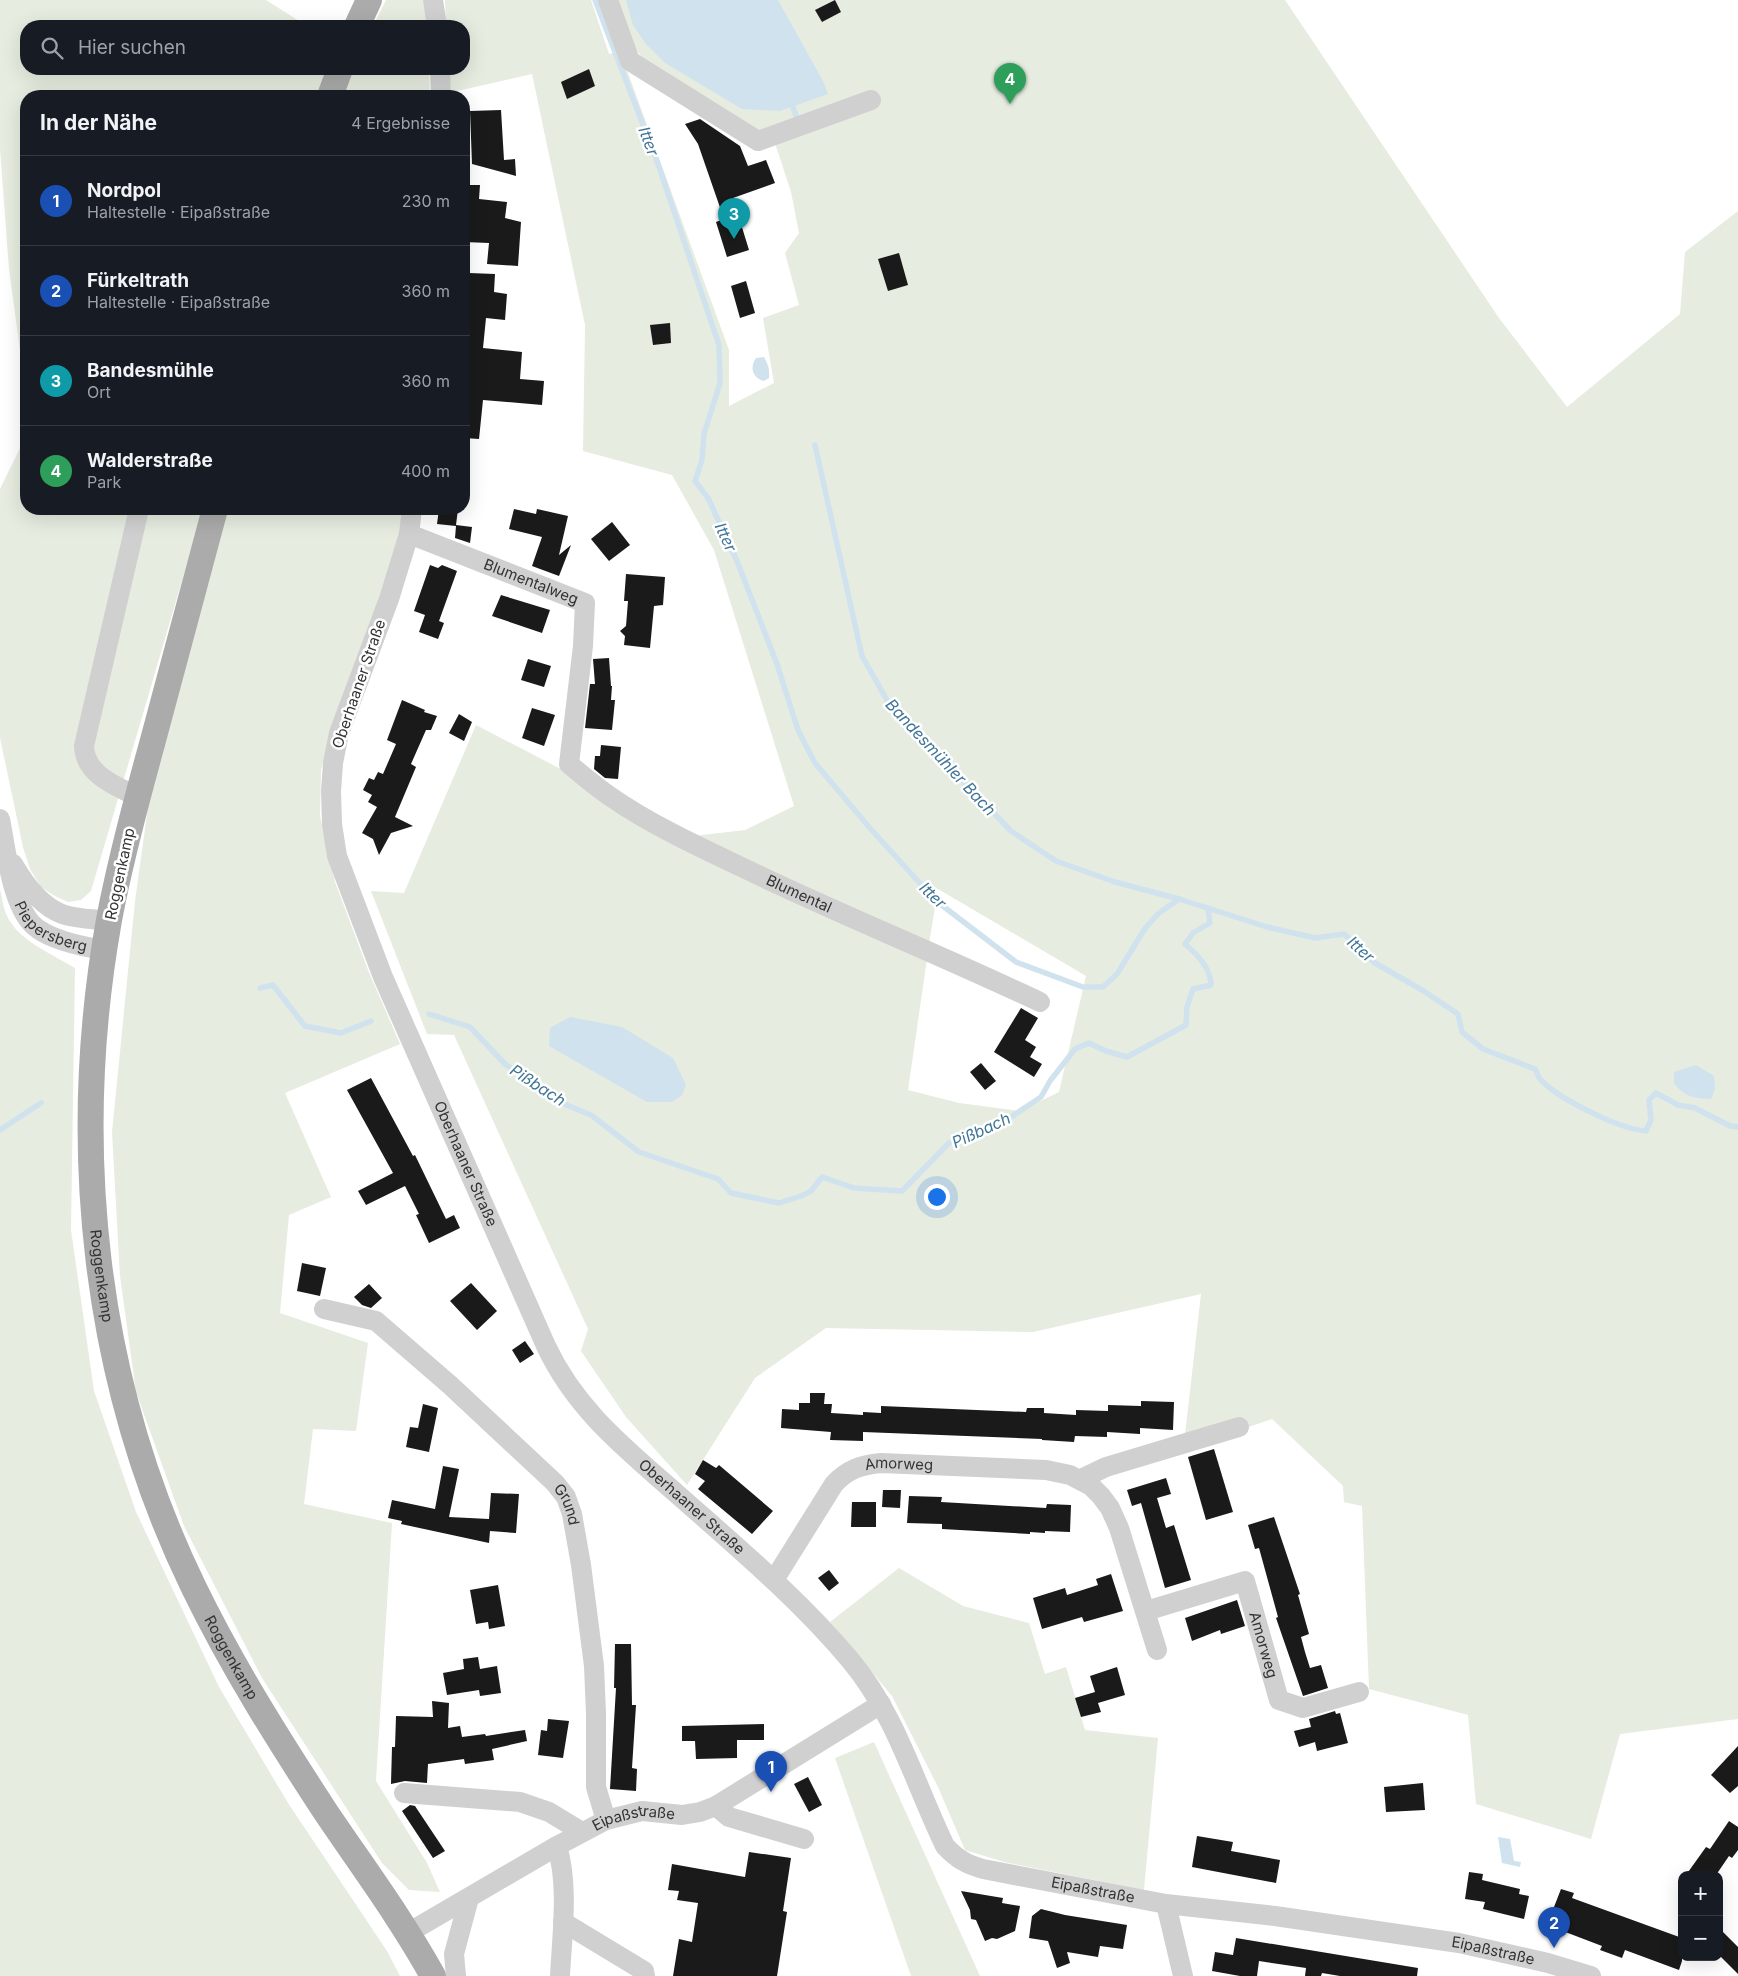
<!DOCTYPE html>
<html lang="de">
<meta charset="utf-8">
<style>
:root{--surface:#171b24;--page:#242831;--text:#f1f3f6;--muted:#9ea1a6;--line:#363941;--accent:#0b8043}
body{margin:0;font-family:Inter,sans-serif;background:var(--page);color:var(--text)}
.controls{position:absolute;right:15px;bottom:15px;display:grid;overflow:hidden;border-radius:10px;box-shadow:0 5px 20px #0002}
.controls button{width:45px;height:45px;display:grid;place-items:center;padding:0;border:0;border-bottom:1px solid var(--line);background:var(--surface);color:var(--text);font:25px sans-serif}
.you{position:absolute;left:936px;top:1196px;width:18px;height:18px;margin:-12px;border:4px solid #fff;border-radius:50%;background:#1a73e8;box-shadow:0 0 0 8px #1a73e833}
.badge{display:grid;place-items:center;width:32px;height:32px;border-radius:50%;background:var(--accent);color:#fff;font-size:16px;font-weight:700}
.pin{position:absolute;translate:-50% -41px;filter:drop-shadow(0 1px 2px #0008)}
.pin::after{content:'';position:absolute;top:26px;width:18px;height:15px;background:inherit;clip-path:polygon(0 0,100% 0,50% 100%)}
.list{margin:0;padding:0;list-style:none}
h2{display:flex;justify-content:space-between;align-items:center;height:65px;margin:0;padding:0 20px;font-size:21px}
h2 small{font-size:16px;font-weight:400;color:var(--muted)}
.list li{display:grid;grid-template-columns:32px 1fr auto;gap:15px;align-items:center;box-sizing:border-box;height:90px;padding:0 20px;border-top:1px solid var(--line)}
.list b{display:block;font-size:19px;white-space:nowrap}
.list p{margin:0;font-size:16px;white-space:nowrap;color:var(--muted)}
.list em{font-size:16px;font-style:normal;color:var(--muted)}
.icon{flex:none;width:28px;height:28px;fill:none;stroke:currentColor;stroke-width:2;stroke-linecap:round;stroke-linejoin:round}
.map{position:relative;flex:none;width:1738px;height:1976px;overflow:hidden}
.search{position:absolute;background:var(--surface);box-shadow:0 5px 20px #0002;left:20px;top:20px;width:450px;height:55px;display:flex;align-items:center;gap:12px;box-sizing:border-box;padding:0 18px;border-radius:20px;color:var(--muted);font-size:19px}
.panel{position:absolute;background:var(--surface);box-shadow:0 5px 20px #0002;left:20px;top:90px;width:450px;height:425px;border-radius:20px}
.map>svg:first-child{display:block}
.green{fill:#e6ecdf}
.water{fill:#cfe2ee}
.lines{fill:none;stroke-linecap:round;stroke-linejoin:round}
.stream{stroke:#cfe2ee;stroke-width:5.5}
.building{fill:#1a1a1a}
.minor{stroke:#d0d0d0;stroke-width:20}
.major{stroke:#ababab;stroke-width:26}
.labels{text-anchor:middle;stroke-width:5;stroke-linejoin:round;paint-order:stroke}
.street-label{font-size:15px;fill:#333;stroke:#fff}
.water-label{font-size:16px;font-style:italic;fill:#3f7597;stroke:#fff}
</style>
<div class="map">
<svg width="1738" height="1976" viewBox="0 0 1738 1976">
<rect width="100%" height="100%" fill="#fff"/>
<g class="green">
<path d="M0 0H266L307 26H26V69H331L323 96H26V395L9 269 0 149Z"/>
<path d="M386 0H428V26H373Z"/>
<path d="M445 0H591L609 54 620 51 729 350V406L774 383 763 318 799 305 785 253 799 233 791 192 775 143 757 135 641 57 632 43 615 0H1285L1499 318 1567 407 1680 314 1685 252 1738 211V1719L1620 1734 1591 1839 1476 1804 1468 1715 1369 1689 1362 1506 1344 1502 1343 1486 1272 1419 1188 1448 1185 1435 1201 1294 1033 1332 826 1328 755 1378 687 1485 626 1417 581 1351 588 1329 454 1035 427 1034 371 891 404 893 476 725 927 959 908 1090 959 1103 1020 1111 1059 1092 1086 976 938 889 929 944 694 836 745 830 794 806 714 550 672 475 583 451 585 325 532 74 449 93 447 69H464V26H446Z"/>
<path d="M353 69H429L430 96H342Z"/>
<path d="M26 436V509H203L91 891 81 900 68 902 55 896 41 887 30 869 23 847 0 738V489Z"/>
<path d="M225 509H405L391 570 335 719 321 770 320 816 335 882 368 970 400 1044 285 1093 331 1197 289 1215 280 1313 368 1343 356 1431 313 1429 304 1504 392 1523 376 1781 427 1863 440 1892 409 1890 382 1863 262 1678 184 1526 136 1392 120 1276 112 1132 135 901 154 764Z"/>
<path d="M0 889C2 897 3 908 7 916 19 941 52 954 75 968L71 1230 94 1391 136 1512 219 1687 288 1803 387 1951 400 1976H0Z"/>
<path d="M899 1568 963 1606 1029 1623 1045 1674 1066 1667 1085 1730 1158 1738 1144 1890 1004 1862 965 1850 938 1787 892 1696 830 1622Z"/>
<path d="M874 1742 980 1976H911L835 1758Z"/>
</g>
<g class="water">
<path d="M626 0H778L823 81 828 94 780 111 742 109 665 63 646 44 633 25Z"/>
<path d="M764 357C768 364 770 370 769 378L764 381C753 378 749 368 756 358Z"/>
<path d="M570 1017 622 1027 673 1058 686 1085 682 1095 672 1102H647L549 1046 550 1028Z"/>
<path d="M1696 1065 1714 1076 1715 1089 1711 1099C1695 1099 1683 1096 1674 1083V1072Z"/>
<path d="M1498 1837 1510 1839 1514 1861 1521 1862 1520 1867 1502 1863Z"/>
</g>
<g class="lines">
<g class="stream">
<path d="M595 0 657 161 719 345 720 383 704 434 702 460 695 481 708 498 737 561 777 664 798 730 815 763 869 827 935 900 1016 962 1083 987H1103L1117 974 1146 927 1159 913 1179 899 1267 927 1315 938 1344 934 1375 963 1422 990 1458 1014 1462 1032 1483 1049 1535 1069C1537 1073 1538 1077 1541 1080 1559 1099 1619 1129 1646 1131L1651 1120 1649 1100 1656 1093 1678 1105 1695 1108 1730 1126 1738 1127"/>
<path d="M791 102 798 121"/>
<path d="M815 445 862 656 888 702 1011 831 1056 861 1115 882 1179 899"/>
<path d="M260 988 273 985 305 1026 341 1033 371 1021"/>
<path d="M429 1014 470 1027 506 1065 546 1089 554 1100 591 1115 639 1152 718 1179 731 1193 779 1203 801 1196 811 1191 822 1177 854 1188 902 1191 949 1143 1011 1117 1041 1097 1050 1081 1075 1049 1089 1043 1106 1051 1127 1057 1186 1025 1187 1007 1193 989 1211 985C1211 968 1197 954 1185 944L1193 933 1210 923 1208 908"/>
<path d="M0 1130 41 1103"/>
</g>
</g>
<g class="building">
<path d="M835 0 841 12 822 22 815 10Z"/>
<path d="M589 69 595 86 567 99 561 82Z"/>
<path d="M501 110 504 160 515 159 516 176 472 164 470 111Z"/>
<path d="M700 119 740 146 748 166 766 160 775 183 733 198 749 250 727 257 716 222 724 219 698 144 685 124Z"/>
<path d="M464 185H480L479 199 507 202 505 218 521 222 518 266 487 264 489 243 464 242Z"/>
<path d="M899 253 908 285 888 291 878 259Z"/>
<path d="M469 273 495 274 494 292 507 294 505 320 486 318 483 348 522 352 520 379 544 381 542 405 483 400 479 439 464 438V292L468 293Z"/>
<path d="M746 281 755 313 740 318 731 286Z"/>
<path d="M670 323 671 343 653 345 650 325Z"/>
<path d="M439 509H458L456 525 472 527 470 543 455 538 456 526 437 524Z"/>
<path d="M514 509 536 514 537 509 568 516 559 555 571 545 559 576 532 566 542 537 509 529Z"/>
<path d="M612 522 630 545 609 561 591 539Z"/>
<path d="M430 565 438 568 442 565 457 571 439 621 444 623 438 639 419 632 425 615 414 611Z"/>
<path d="M626 574 665 577 663 605 654 606 650 648 624 645 625 636 620 631 626 626 628 601H624Z"/>
<path d="M501 595 550 610 542 633 492 616Z"/>
<path d="M609 658 611 686H612L611 700H615L612 730 585 728 590 684H595L593 659Z"/>
<path d="M528 659 551 666 544 687 521 680Z"/>
<path d="M402 700 425 710 424 712 437 716 431 730H426L411 764 416 767 395 817 413 826 391 833 379 855 373 839 362 833 377 807 368 802 372 795 363 790 369 778 374 780 378 772 383 774 396 744 387 740Z"/>
<path d="M532 708 555 715 544 746 522 738Z"/>
<path d="M459 714 472 722 464 741 449 733Z"/>
<path d="M601 745 621 747 618 779 605 778 594 769 595 756H600Z"/>
<path d="M1021 1008 1038 1018 1025 1040 1036 1047 1030 1057 1042 1064 1034 1077 994 1052Z"/>
<path d="M981 1063 996 1081 985 1090 970 1072Z"/>
<path d="M371 1078 413 1156 415 1155 446 1219 454 1215 460 1228 429 1243 416 1215 419 1214 405 1186 366 1205 358 1191 393 1173 347 1090Z"/>
<path d="M302 1263 326 1268 320 1296 297 1291Z"/>
<path d="M471 1283 497 1311 477 1330 450 1301Z"/>
<path d="M369 1284 382 1298 371 1308 362 1305 354 1297Z"/>
<path d="M525 1341 534 1354 520 1363 512 1350Z"/>
<path d="M810 1393H825L824 1404H832L831 1413 863 1415V1412L881 1413V1406L1026 1412 1027 1408H1044V1413L1076 1415V1410L1108 1411V1405L1141 1406V1401L1174 1402 1173 1430 1140 1428V1434L1107 1432V1437L1075 1436 1074 1442 1042 1440V1439L863 1432V1441L830 1440 831 1432 781 1428 782 1409 799 1410V1403H810Z"/>
<path d="M423 1404 438 1408 429 1452 406 1447 410 1427 418 1428Z"/>
<path d="M1214 1449 1233 1512 1206 1520 1188 1457Z"/>
<path d="M703 1460 716 1468 719 1465 773 1511 752 1534 698 1489 705 1481 695 1474Z"/>
<path d="M443 1466 459 1469 449 1517 489 1519 491 1493 519 1494 516 1533 490 1531 489 1543 401 1524 402 1521 388 1518 392 1500 435 1509Z"/>
<path d="M1166 1478 1171 1494 1157 1498 1166 1528 1174 1525 1191 1580 1165 1588 1141 1503 1132 1506 1127 1490Z"/>
<path d="M883 1490H901L900 1508 882 1507Z"/>
<path d="M909 1496 942 1497 941 1502 1046 1508 1047 1504 1071 1505 1070 1532 1045 1531V1533L1030 1532V1534L942 1529V1524L907 1523Z"/>
<path d="M852 1502H876V1527H851Z"/>
<path d="M1274 1517 1300 1594 1298 1595 1309 1634 1301 1637 1305 1652 1310 1668 1321 1665 1328 1688 1303 1696 1276 1618 1278 1617 1259 1548 1255 1549 1248 1525Z"/>
<path d="M829 1570 839 1583 829 1591 818 1578Z"/>
<path d="M1111 1574 1123 1611 1084 1622 1082 1617 1042 1629 1033 1598 1065 1588 1067 1595 1098 1585 1096 1579Z"/>
<path d="M498 1585 505 1626 489 1629 488 1622 476 1624 470 1590Z"/>
<path d="M1237 1600 1245 1626 1221 1634 1220 1630 1192 1641 1185 1618Z"/>
<path d="M615 1644H631L632 1705H636L632 1768 637 1769 636 1791 610 1789 616 1688H614Z"/>
<path d="M478 1657 480 1669 497 1666 501 1693 480 1696 479 1690 447 1695 443 1673 464 1669 463 1659Z"/>
<path d="M1117 1667 1125 1695 1098 1703 1101 1712 1081 1717 1075 1698 1095 1692 1090 1676Z"/>
<path d="M432 1701 449 1703 448 1728 460 1726 462 1737 485 1734 486 1736 525 1730 527 1741 492 1749 494 1760 465 1764 464 1759 428 1764 427 1783 405 1781 391 1784 392 1747H395L396 1716 433 1717Z"/>
<path d="M1335 1711 1336 1714 1340 1713 1348 1743 1317 1751 1315 1742 1299 1747 1294 1731 1311 1727 1309 1719Z"/>
<path d="M548 1719 569 1721 563 1758 538 1755 541 1730 547 1731Z"/>
<path d="M764 1724V1740H737V1758L696 1759 695 1741H682V1726Z"/>
<path d="M1738 1746V1786L1730 1793 1711 1775Z"/>
<path d="M808 1777 822 1805 809 1812 794 1784Z"/>
<path d="M1423 1783 1425 1810 1386 1812 1384 1787Z"/>
<path d="M410 1805 415 1806 445 1851 433 1858 402 1811Z"/>
<path d="M1729 1821 1738 1827V1850L1732 1858 1729 1856 1716 1875H1686L1706 1847 1710 1849Z"/>
<path d="M1197 1836 1233 1842 1231 1851 1280 1860 1276 1883 1192 1867Z"/>
<path d="M749 1852 791 1858 783 1911 787 1912 777 1976H673L679 1939 692 1942 698 1903 677 1900 679 1891 668 1890 672 1864 745 1877Z"/>
<path d="M1469 1872 1483 1874 1482 1880 1520 1889 1519 1894 1529 1896 1524 1919 1483 1909 1485 1902 1465 1899Z"/>
<path d="M1561 1889 1574 1893 1572 1898 1682 1938V1961L1679 1970 1625 1950 1622 1958 1600 1950 1602 1946 1547 1925Z"/>
<path d="M961 1891 1003 1898 1002 1903 1020 1906 1015 1931 997 1939 992 1938 985 1941 976 1920 971 1919 970 1910Z"/>
<path d="M1041 1909 1065 1915 1127 1925 1123 1949 1100 1946 1098 1957 1067 1952 1070 1963 1057 1968 1048 1941 1029 1938 1032 1916Z"/>
<path d="M1719 1928 1738 1947V1974L1719 1955Z"/>
<path d="M1236 1938 1418 1968 1417 1976H1340L1322 1973 1321 1976H1305L1306 1968 1259 1961 1257 1976H1240L1212 1971 1215 1952 1233 1955Z"/>
</g>
<g class="lines">
<g class="minor">
<path d="M433 0 437 26"/>
<path d="M608 0 630 61 758 141 871 100"/>
<path d="M440 69 441 96"/>
<path id="s1" d="M412 509 409 534 389 599 339 733 333 763 331 791 332 824 337 856 383 977 546 1346C576 1410 626 1449 677 1494 737 1547 800 1600 851 1661 896 1715 915 1784 945 1846 957 1859 966 1864 983 1869L1166 1904 1275 1916 1459 1943 1548 1963 1591 1976"/>
<path id="s2" d="M409 534 585 603 583 646 569 764C583 776 596 787 611 797 654 827 710 852 758 875 851 919 947 958 1040 1002"/>
<path d="M138 797C116 786 85 775 84 746L139 509"/>
<path id="s3" d="M0 819C6 849 12 912 38 929 55 941 85 947 104 950"/>
<path d="M13 864C24 883 41 906 62 914 76 919 94 919 109 921"/>
<path id="s4" d="M324 1309 376 1321 450 1385 555 1483 566 1497 572 1514 581 1565 594 1666 596 1714V1787L606 1820"/>
<path d="M1081 1479 1106 1467 1239 1427"/>
<path id="s5" d="M774 1580 834 1484C848 1469 861 1465 881 1463L1046 1470 1070 1475 1091 1486 1101 1496 1110 1508 1119 1528 1157 1650"/>
<path id="s6" d="M1146 1611 1245 1581 1279 1700 1303 1708 1359 1692"/>
<path d="M404 1793 520 1802 549 1812 582 1832"/>
<path d="M716 1806 729 1817 804 1839"/>
<path d="M557 1846C569 1885 562 1935 560 1976"/>
<path d="M1166 1904 1183 1976"/>
<path d="M563 1922 644 1971 645 1976"/>
<path id="s7" d="M408 1933 557 1846 606 1820 642 1811 682 1815 700 1812 716 1806 881 1704"/>
<path d="M456 1976 454 1954 469 1898"/>
</g>
<g class="major">
<path d="M357 26 369 0"/>
<path d="M330 96 340 69"/>
<path id="s8" d="M215 509C194 587 173 666 152 744 136 802 120 861 109 920 69 1145 93 1381 194 1588 232 1666 278 1739 325 1811 362 1866 401 1918 433 1976"/>
</g>
</g>
<g class="labels">
<g class="street-label">
<text dy="5" stroke="none"><textPath href="#s2" startOffset="131">Blumentalweg</textPath></text>
<text transform="translate(359 684) rotate(-71)" y="5">Oberhaaner Straße</text>
<text transform="translate(120 874) rotate(-78)" y="5">Roggenkamp</text>
<text dy="5" stroke="none"><textPath href="#s2" startOffset="616">Blumental</textPath></text>
<text dy="5" stroke="none"><textPath href="#s3" startOffset="128">Piepersberg</textPath></text>
<text dy="5" stroke="none"><textPath href="#s1" startOffset="694">Oberhaaner Straße</textPath></text>
<text dy="5" stroke="none"><textPath href="#s8" startOffset="782">Roggenkamp</textPath></text>
<text dy="5" stroke="none"><textPath href="#s5" startOffset="184">Amorweg</textPath></text>
<text dy="5" stroke="none"><textPath href="#s4" startOffset="320">Grund</textPath></text>
<text dy="5" stroke="none"><textPath href="#s1" startOffset="1112">Oberhaaner Straße</textPath></text>
<text dy="5" stroke="none"><textPath href="#s6" startOffset="170">Amorweg</textPath></text>
<text dy="5" stroke="none"><textPath href="#s8" startOffset="1188">Roggenkamp</textPath></text>
<text dy="5" stroke="none"><textPath href="#s7" startOffset="256">Eipaßstraße</textPath></text>
<text dy="5" stroke="none"><textPath href="#s1" startOffset="1699">Eipaßstraße</textPath></text>
<text dy="5" stroke="none"><textPath href="#s1" startOffset="2104">Eipaßstraße</textPath></text>
</g>
<g class="water-label">
<text transform="translate(649 141) rotate(69)" y="6">Itter</text>
<text transform="translate(726 537) rotate(65)" y="6">Itter</text>
<text transform="translate(941 757) rotate(47)" y="6">Bandesmühler Bach</text>
<text transform="translate(933 895) rotate(44)" y="6">Itter</text>
<text transform="translate(1361 949) rotate(42)" y="6">Itter</text>
<text transform="translate(538 1085) rotate(33)" y="6">Pißbach</text>
<text transform="translate(981 1130) rotate(-25)" y="6">Pißbach</text>
</g>
</g>
</svg>
<div class="controls">
<button>+</button>
<button>−</button>
</div>
<div class="you"></div>
<div class="pin badge" style="left:771px;top:1792px;background:#1a4fb4">1</div>
<div class="pin badge" style="left:1554px;top:1948px;background:#1a4fb4">2</div>
<div class="pin badge" style="left:734px;top:239px;background:#0f9aa8">3</div>
<div class="pin badge" style="left:1010px;top:104px;background:#2e9e5b">4</div>
<div class="search"><svg class="icon" aria-label="search" viewBox="0 0 24 24"><circle cx="10" cy="10" r="6"/><path d="M15 15l6 6"/></svg>Hier suchen</div>
<section class="panel">
<h2>In der Nähe<small>4 Ergebnisse</small></h2>
<ul class="list">
<li><span class="badge" style="background:#1a4fb4">1</span><div><b>Nordpol</b><p>Haltestelle · Eipaßstraße</p></div><em>230 m</em></li>
<li><span class="badge" style="background:#1a4fb4">2</span><div><b>Fürkeltrath</b><p>Haltestelle · Eipaßstraße</p></div><em>360 m</em></li>
<li><span class="badge" style="background:#0f9aa8">3</span><div><b>Bandesmühle</b><p>Ort</p></div><em>360 m</em></li>
<li><span class="badge" style="background:#2e9e5b">4</span><div><b>Walderstraße</b><p>Park</p></div><em>400 m</em></li>
</ul>
</section>
</div>
